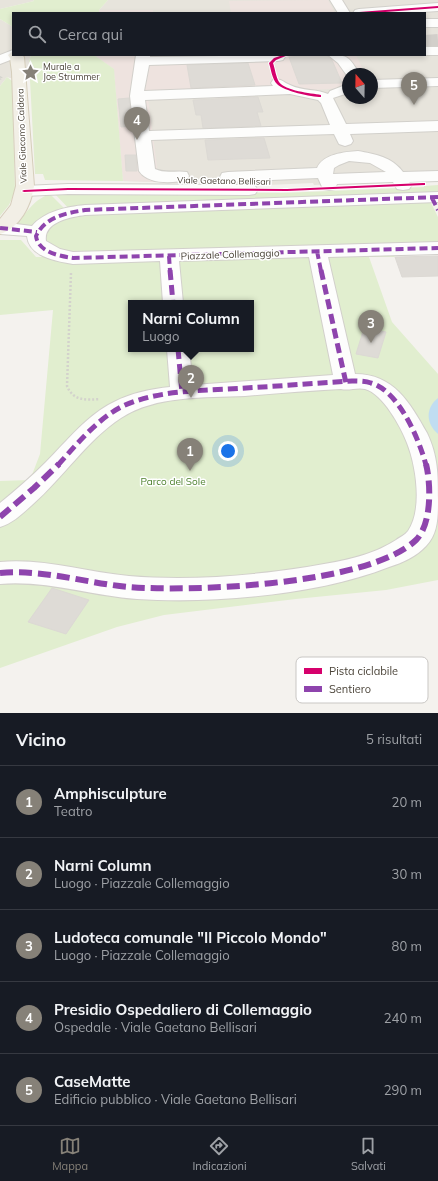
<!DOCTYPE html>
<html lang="it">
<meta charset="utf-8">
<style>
:root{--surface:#171b24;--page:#20242c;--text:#f1f3f6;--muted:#9ea1a6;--line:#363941;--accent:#868178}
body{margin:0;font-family:Mulish,sans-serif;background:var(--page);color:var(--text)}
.compass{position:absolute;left:342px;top:68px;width:36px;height:36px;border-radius:50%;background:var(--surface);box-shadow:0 2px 6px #0003;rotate:340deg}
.you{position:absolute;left:228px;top:451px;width:14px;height:14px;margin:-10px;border:3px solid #fff;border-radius:50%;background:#1a73e8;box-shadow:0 0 0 6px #1a73e833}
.badge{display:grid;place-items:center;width:26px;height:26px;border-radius:50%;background:var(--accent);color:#fff;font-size:13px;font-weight:700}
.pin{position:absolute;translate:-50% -33px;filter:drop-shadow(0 1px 2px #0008)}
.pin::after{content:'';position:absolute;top:21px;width:14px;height:12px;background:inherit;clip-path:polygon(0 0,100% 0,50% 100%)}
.popup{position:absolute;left:128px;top:300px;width:126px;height:52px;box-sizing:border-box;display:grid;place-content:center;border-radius:0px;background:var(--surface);filter:drop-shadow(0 1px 3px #0005);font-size:13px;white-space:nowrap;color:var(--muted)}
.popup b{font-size:15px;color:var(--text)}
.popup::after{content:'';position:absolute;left:50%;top:100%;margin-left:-8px;border:8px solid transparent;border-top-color:var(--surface)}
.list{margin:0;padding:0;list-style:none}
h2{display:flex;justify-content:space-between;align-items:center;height:52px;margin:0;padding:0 16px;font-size:17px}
h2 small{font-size:13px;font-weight:400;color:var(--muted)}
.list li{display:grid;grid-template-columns:26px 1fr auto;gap:12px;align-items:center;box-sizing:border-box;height:72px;padding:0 16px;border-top:1px solid var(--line)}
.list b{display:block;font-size:15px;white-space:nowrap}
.list p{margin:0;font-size:13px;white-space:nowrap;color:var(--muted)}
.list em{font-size:13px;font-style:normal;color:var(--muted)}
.icon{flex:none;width:22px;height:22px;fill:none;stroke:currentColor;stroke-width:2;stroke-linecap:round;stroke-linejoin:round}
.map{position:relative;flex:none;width:438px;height:713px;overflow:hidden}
.search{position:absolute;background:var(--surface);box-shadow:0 2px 6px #0003;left:12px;right:12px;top:12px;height:44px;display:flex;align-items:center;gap:10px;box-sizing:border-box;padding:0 14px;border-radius:0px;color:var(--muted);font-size:15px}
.sheet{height:412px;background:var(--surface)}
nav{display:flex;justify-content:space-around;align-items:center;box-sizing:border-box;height:56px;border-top:1px solid var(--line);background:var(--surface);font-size:11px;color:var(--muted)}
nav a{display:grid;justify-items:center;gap:2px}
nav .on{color:var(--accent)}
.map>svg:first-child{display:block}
.residential{fill:#e7e4dc;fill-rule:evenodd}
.medical{fill:#eee3df}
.green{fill:#e1eecf;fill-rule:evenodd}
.water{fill:#c0ddf1}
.building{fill:#dedbd6;stroke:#dcd9d4}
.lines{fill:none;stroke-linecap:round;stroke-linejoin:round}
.major-tunnel{stroke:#d2cfca;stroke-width:14;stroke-dasharray:14 7;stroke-linecap:butt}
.minor-casing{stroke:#d2d0cb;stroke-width:2}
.major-casing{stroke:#d6cebb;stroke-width:2}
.path-far1{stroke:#d3d2cc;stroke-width:1.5;stroke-dasharray:1 1;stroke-linecap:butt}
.path{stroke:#d3d2cc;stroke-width:2.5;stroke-dasharray:2 2;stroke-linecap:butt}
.minor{fill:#fdfdfc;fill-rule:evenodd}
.major{fill:#f2efe6;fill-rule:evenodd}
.quiet-far2{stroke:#8e44ad;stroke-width:4;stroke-dasharray:8 4;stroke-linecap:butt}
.quiet-far1{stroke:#8e44ad;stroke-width:5;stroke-dasharray:10 5;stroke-linecap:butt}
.quiet{stroke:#8e44ad;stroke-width:6;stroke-dasharray:13 6;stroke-linecap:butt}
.cycleway-casing{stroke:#fff;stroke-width:2}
.cycleway{fill:#d6006c;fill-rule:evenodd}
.labels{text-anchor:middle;stroke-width:3;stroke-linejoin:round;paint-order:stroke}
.far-poi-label{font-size:9px;fill:#4b4439;stroke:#fff;text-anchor:start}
.far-street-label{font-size:9px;fill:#4b4439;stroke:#fff}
.street-label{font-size:10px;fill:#4b4439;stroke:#fff}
.park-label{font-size:10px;fill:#4a7f2a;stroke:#fff}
.key{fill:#fff;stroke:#c9c7c4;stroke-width:1}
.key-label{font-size:11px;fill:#4b4439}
</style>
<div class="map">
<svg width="438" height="713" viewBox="0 0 438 713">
<rect width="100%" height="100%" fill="#f4f2ee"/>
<path class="residential" d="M0,0H33L34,1L0,9Z
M108,0H438V180L314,185L313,183L268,185L123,181L114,69L94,55H425V13H99V10ZM348,74H372V98H348Z
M0,19L13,27V55H31L29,61L30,77L10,78L7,77L0,86Z"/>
<path class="medical" d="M328,0L335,13H231L229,1Z
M99,10H153V13H99Z
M94,55H356L365,74H348V88L148,98L159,182L123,181L114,69Z"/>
<path class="green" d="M33,0H108L99,10V13H13V27L0,19V9L34,1Z
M31,55H94L114,69L123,181L45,180L43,174H35L29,61Z
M7,77L12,81L15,191L9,205L0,216V86Z
M438,185V195L71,211L54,193L76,191L283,193L424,187V186Z
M50,194L68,212L37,228L14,225C28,213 31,201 50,194Z
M429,199L438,217V247L77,257L52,251L41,232L68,214Z
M0,240H21L36,257H47L392,251L395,257H369L392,322L438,374V580L386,590L296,599L164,615L117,627L0,668V481L30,480L40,454L53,310L0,315ZM131,303H251V349H131Z"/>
<path class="water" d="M438,398V434C426,424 425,408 438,398Z"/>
<path class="building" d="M313,55L327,56L332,60L342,83L299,84L289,57Z
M248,63L255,85L191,88L187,65Z
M258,97L263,112H257L261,126L203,128L201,115H196L193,100Z
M129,98L132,126L121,127L118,99Z
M264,138L270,158L208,160L205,140Z
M125,155H136L137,171H126Z
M438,256V276L402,277L395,257Z
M364,328L386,332L378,358L356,354Z
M52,588L89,600L66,634L28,622Z"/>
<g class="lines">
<path class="major-tunnel" d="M425,42L438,41"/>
<defs>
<path id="minor" d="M330,0H342L350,13H338Z
M438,3V11L407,13H353L355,10L359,9Z
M425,19H438V27H425Z
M425,47H438V55H425Z
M13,50V55H19L18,57L0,64V55Z
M136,55H150V57L283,55L285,57L283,60L278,61L149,65L144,91L273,86L271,83L273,80C281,78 283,82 290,85C302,91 317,89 328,94L330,91L348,84V93L333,98L346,124L438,121V131L350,134L353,141L351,144L345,146L339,144L334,134L151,140L155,169C165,174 177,170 187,172L189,176L187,180C173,183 148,185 139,171L130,96ZM290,94L318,100L321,103L330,125L149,131L145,100Z
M328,55C350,55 348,57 360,74H348V77L338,63Z
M438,78V86L372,88V80Z
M358,151C375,154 392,157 403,172L438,171V181L409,182L412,185L409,189L403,190L397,189L393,182L337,184L335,189L329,190L323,189L318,178L228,182L222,181L220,177L222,173L228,172L317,168C323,154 344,152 358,151ZM349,161L370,163L386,172L333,174L334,168L339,165Z
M68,184L249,185L255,186L258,190L255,194L249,195L68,194L24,196L18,195L15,191L18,187L24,186Z
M438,192V202L85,215C71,217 43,222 46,241L60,249L73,252L438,242V254L328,257L355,374C394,374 410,403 427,433C438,456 438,475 438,500C438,516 438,534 426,546C417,556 402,563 389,567C318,595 213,604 137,599C91,596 47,580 0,584V562C44,558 85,572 129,576C188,581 249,576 307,567C337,562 370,557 396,540C400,537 405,535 408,531C423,509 416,466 407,443C401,427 383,394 365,389C357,387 349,391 341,389C309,391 277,393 245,396C204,398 156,395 121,418C87,440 63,478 32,505C22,514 13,523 0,527V503C16,490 31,477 46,462C67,441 87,415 114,402C131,393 151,389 170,387L167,349H189L193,385L333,375L309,257L179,261L183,303H163L160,261L73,264C56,261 29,257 27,236L0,234V222L32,226C45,211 66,207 85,205Z"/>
<path id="major" d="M13,51V55H22L24,57L34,186C31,205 20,228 0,234V219L11,205L16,186L12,72L10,58L8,55Z"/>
</defs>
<use href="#minor" class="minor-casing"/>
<use href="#major" class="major-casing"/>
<path class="path-far1" d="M0,77H2L0,80"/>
<path class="path" d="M71,273L67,386C73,401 86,400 100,399"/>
<use href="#minor" class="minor"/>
<use href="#major" class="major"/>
<path class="quiet-far2" d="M438,197L85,210C66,213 45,217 36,236C38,252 59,256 73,258L438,248
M432,198L438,210
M0,228L37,232
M317,251L321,271
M169,256L170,271"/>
<path class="quiet-far1" d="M170,270L173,303
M321,270L346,383
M178,349L182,393
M58,465C77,444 97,419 123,406C160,389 206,391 246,388C281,386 317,383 352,381C358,381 365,381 371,383C399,391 419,439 426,465"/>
<path class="quiet" d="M0,517L34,488L59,464
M0,573C44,569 85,583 129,587C193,592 369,585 416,540C432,524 431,484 426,464"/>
<defs>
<path id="cycleway" d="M438,6V8L372,13H357L359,12Z
M283,55H288L276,60L273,63C275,69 276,77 279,82C285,91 311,93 321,95V97C312,97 283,91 277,84C272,79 271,69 269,63L274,58Z
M423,183H425V185L287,191L68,190L24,192L22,191L24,190L68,188L287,189Z"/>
</defs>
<use href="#cycleway" class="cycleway-casing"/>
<use href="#cycleway" class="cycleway"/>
</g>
<defs>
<symbol id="sight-bare" viewBox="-9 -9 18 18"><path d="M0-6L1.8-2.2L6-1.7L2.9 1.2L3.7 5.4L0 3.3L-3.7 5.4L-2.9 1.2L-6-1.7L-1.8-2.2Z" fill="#868178" stroke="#fff" stroke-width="2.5" paint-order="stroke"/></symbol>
</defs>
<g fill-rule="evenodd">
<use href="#sight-bare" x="18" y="60" width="25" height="25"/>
</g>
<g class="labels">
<g class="far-poi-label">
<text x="43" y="70">Murale a<tspan x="43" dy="10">Joe Strummer</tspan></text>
</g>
<g class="far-street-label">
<text transform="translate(22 136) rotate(-92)" y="3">Viale Giacomo Caldora</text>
<text transform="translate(224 181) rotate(1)" y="3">Viale Gaetano Bellisari</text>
</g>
<g class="street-label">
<text transform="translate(230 254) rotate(-2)" y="4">Piazzale Collemaggio</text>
</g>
<g class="park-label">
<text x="173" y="485">Parco del Sole</text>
</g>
</g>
<rect x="296" y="657" width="132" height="46" rx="6" class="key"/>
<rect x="304" y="668" width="18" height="6" fill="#d6006c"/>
<rect x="304" y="686" width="18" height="6" fill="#8e44ad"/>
<g class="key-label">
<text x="329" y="675">Pista ciclabile</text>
<text x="329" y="693">Sentiero</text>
</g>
</svg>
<svg class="compass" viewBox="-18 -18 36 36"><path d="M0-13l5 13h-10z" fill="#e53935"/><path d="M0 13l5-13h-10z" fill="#9ea1a6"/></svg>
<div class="you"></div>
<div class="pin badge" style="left:190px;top:471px">1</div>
<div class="pin badge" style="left:191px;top:398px">2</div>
<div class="popup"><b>Narni Column</b>Luogo</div>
<div class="pin badge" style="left:371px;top:343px">3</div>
<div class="pin badge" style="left:137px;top:140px">4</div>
<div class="pin badge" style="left:414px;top:105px">5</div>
<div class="search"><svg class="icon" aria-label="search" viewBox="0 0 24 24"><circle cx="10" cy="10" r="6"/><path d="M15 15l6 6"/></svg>Cerca qui</div>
</div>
<section class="sheet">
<h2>Vicino<small>5 risultati</small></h2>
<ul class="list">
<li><span class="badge">1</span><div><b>Amphisculpture</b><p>Teatro</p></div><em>20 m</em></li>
<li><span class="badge">2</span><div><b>Narni Column</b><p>Luogo · Piazzale Collemaggio</p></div><em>30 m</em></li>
<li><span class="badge">3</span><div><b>Ludoteca comunale &quot;Il Piccolo Mondo&quot;</b><p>Luogo · Piazzale Collemaggio</p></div><em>80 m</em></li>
<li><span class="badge">4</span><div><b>Presidio Ospedaliero di Collemaggio</b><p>Ospedale · Viale Gaetano Bellisari</p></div><em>240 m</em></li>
<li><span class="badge">5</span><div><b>CaseMatte</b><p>Edificio pubblico · Viale Gaetano Bellisari</p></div><em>290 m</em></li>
</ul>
</section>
<nav>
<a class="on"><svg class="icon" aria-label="map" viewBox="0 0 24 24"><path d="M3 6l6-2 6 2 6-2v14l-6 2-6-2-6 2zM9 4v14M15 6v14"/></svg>Mappa</a>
<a><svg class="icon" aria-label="directions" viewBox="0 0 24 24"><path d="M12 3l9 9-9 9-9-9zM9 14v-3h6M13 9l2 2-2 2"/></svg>Indicazioni</a>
<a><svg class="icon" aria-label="saved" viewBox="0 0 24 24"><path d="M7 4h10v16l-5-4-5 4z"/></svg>Salvati</a>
</nav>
